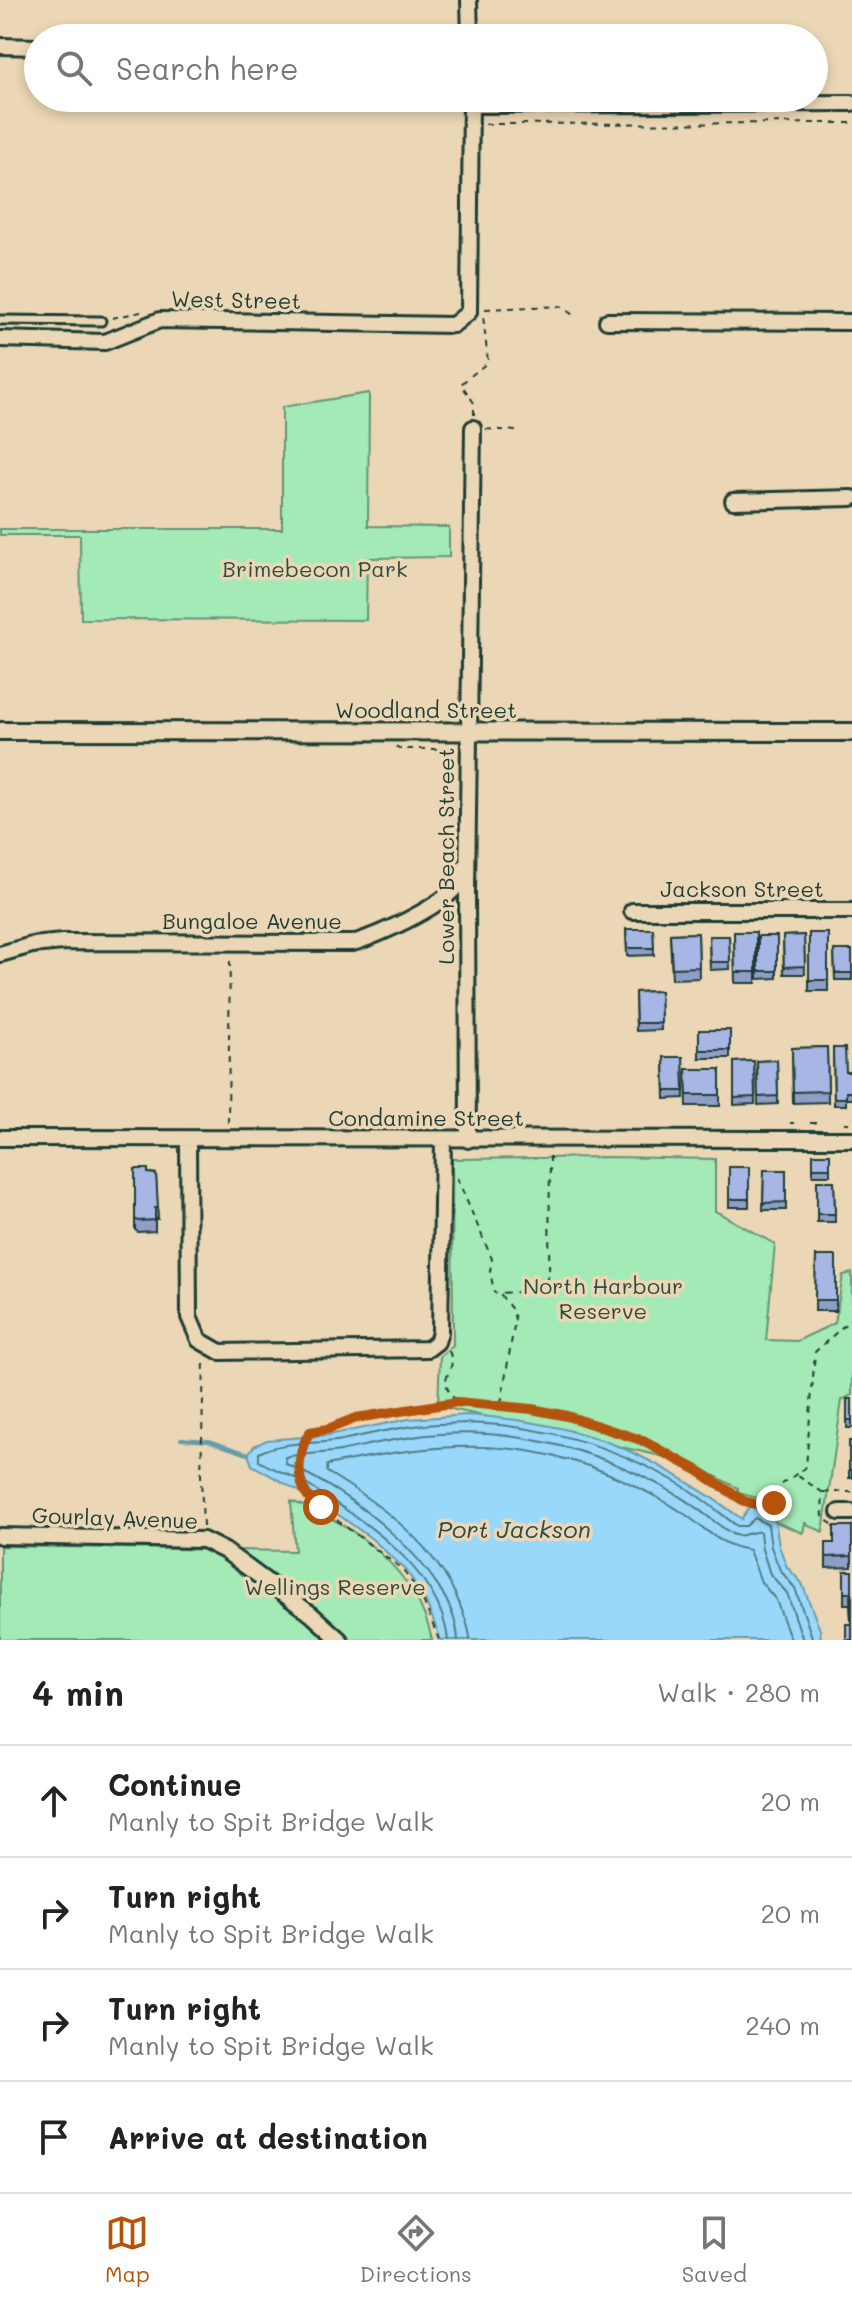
<!DOCTYPE html>
<meta charset="utf-8">
<style>
:root{--surface:#fff;--page:#f2f2f2;--text:#222;--muted:#767676;--line:#e0e0e0;--accent:#b45309}
body{margin:0;font-family:Mali,sans-serif;background:var(--page);color:var(--text)}
.stop{position:absolute;width:24px;height:24px;margin:-18px;border:6px solid #b45309;border-radius:50%;background:#fff}
.stop.end{background:#b45309;border-color:#fff;box-shadow:0 2px 8px #0008}
.list{margin:0;padding:0;list-style:none}
h2{display:flex;justify-content:space-between;align-items:center;height:104px;margin:0;padding:0 32px;font-size:34px}
h2 small{font-size:26px;font-weight:400;color:var(--muted)}
.list li{display:grid;grid-template-columns:52px 1fr auto;gap:24px;align-items:center;box-sizing:border-box;height:112px;padding:0 32px;border-top:2px solid var(--line)}
.list b{display:block;font-size:30px;white-space:nowrap}
.list p{margin:0;font-size:26px;white-space:nowrap;color:var(--muted)}
.list em{font-size:26px;font-style:normal;color:var(--muted)}
.icon{flex:none;width:44px;height:44px;fill:none;stroke:currentColor;stroke-width:2;stroke-linecap:round;stroke-linejoin:round}
.map{position:relative;flex:none;width:852px;height:1640px;overflow:hidden}
.search{position:absolute;background:var(--surface);box-shadow:0 4px 12px #0003;left:24px;right:24px;top:24px;height:88px;display:flex;align-items:center;gap:20px;box-sizing:border-box;padding:0 28px;border-radius:44px;color:var(--muted);font-size:30px}
.sheet{height:552px;background:var(--surface)}
nav{display:flex;justify-content:space-around;align-items:center;box-sizing:border-box;height:112px;border-top:2px solid var(--line);background:var(--surface);font-size:22px;color:var(--muted)}
nav a{display:grid;justify-items:center;gap:4px}
nav .on{color:var(--accent)}
.map>svg:first-child{display:block}
.green{fill:#a4eab7;stroke:#629476;stroke-width:2}
.water{fill:#99d8fb;stroke:#689aab;stroke-width:2}
.lines{fill:none;stroke-linecap:round;stroke-linejoin:round}
.shore{stroke:#507b84;stroke-width:2}
.stream{stroke:#689aab;stroke-width:4}
.service-casing{stroke:#1f3d34;stroke-width:13}
.minor-casing{stroke:#1f3d34;stroke-width:20}
.tertiary-casing{stroke:#1f3d34;stroke-width:22}
.path{stroke:#1f3d34;stroke-width:2;stroke-dasharray:6 6;stroke-linecap:butt}
.service{stroke:#ebd7b5;stroke-width:7}
.minor{stroke:#ebd7b5;stroke-width:14}
.tertiary{stroke:#ebd7b5;stroke-width:16}
.wall{fill:#909dc6;stroke:#1f3d34;stroke-width:2}
.building{fill:#a8b6e6;stroke:#1f3d34;stroke-width:2}
.route{stroke:#b45309;stroke-width:10}
.labels{text-anchor:middle;stroke-width:7;stroke-linejoin:round;paint-order:stroke}
.street-label{font-size:22px;fill:#1f3d34;stroke:#ebd7b5}
.park-label{font-size:22px;fill:#2c4e41;stroke:#ebd7b5}
.water-label{font-size:24px;font-style:italic;fill:#2b4c48;stroke:#ebd7b5}
</style>
<div class="map">
<svg width="852" height="1640" viewBox="0 0 852 1640">
<rect width="100%" height="100%" fill="#ebd7b5"/>
<filter id="ink" filterUnits="userSpaceOnUse"><feTurbulence type="fractalNoise" baseFrequency=".0125" numOctaves="2"/><feDisplacementMap in="SourceGraphic" scale="16" xChannelSelector="R" yChannelSelector="G"/><feConvolveMatrix kernelMatrix="1 2 1 2 8 2 1 2 1" color-interpolation-filters="sRGB"/></filter>
<g filter="url(#ink)">
<path class="green" d="M369,393L368,526L449,527V557L367,558L366,620L81,619L80,535H0V529H282V407Z
M611,1157L715,1159V1211L775,1244L766,1340L797,1341L835,1323L843,1275L852,1273V1395L842,1400L823,1532L805,1523L803,1533L761,1516L758,1498L738,1493V1488L688,1462L438,1406L440,1356L453,1345L452,1159Z
M291,1501C355,1523 417,1571 432,1640H0V1546L295,1551Z"/>
<path class="water" d="M468,1415C584,1423 649,1451 742,1519L750,1506L775,1520L779,1546L787,1567L802,1583L820,1630L821,1640H441L426,1602L407,1571L372,1539L329,1508L252,1465L248,1454L254,1446L267,1440L328,1435L409,1419Z"/>
<g class="lines">
<path class="shore" d="M448,1640C440,1567 356,1514 299,1480C286,1473 272,1469 259,1461V1453C283,1440 316,1445 343,1440C366,1435 390,1429 414,1426C506,1415 598,1437 678,1483C699,1495 717,1511 737,1526H746L755,1518L768,1525L771,1547L780,1570L795,1588L813,1640
M458,1640C454,1568 347,1489 286,1464L285,1457C303,1453 322,1454 340,1451C364,1446 388,1440 412,1437C502,1424 595,1447 672,1492C694,1504 712,1521 732,1534C743,1539 751,1530 760,1532L762,1549L770,1574L787,1593L803,1640
M470,1640C470,1627 464,1616 460,1605C436,1544 380,1504 327,1472V1465C440,1441 537,1433 643,1490C658,1498 672,1505 686,1515C708,1531 721,1546 749,1550L761,1582L776,1600L791,1640"/>
<path class="stream" d="M181,1439L209,1441L248,1454"/>
<defs>
<path id="service" d="M0,320L101,321"/>
<path id="minor" d="M469,0L470,38
M0,46L38,47
M471,105L852,103
M607,321L852,322
M0,339L105,342L160,320L453,325L469,312L471,98
M733,501L852,498
M632,911H852
M0,954L32,945L63,942L353,943C379,935 436,909 454,889C459,883 462,874 465,866
M0,1138L852,1139
M188,1140L189,1317L199,1340L220,1352L428,1349L437,1342L440,1332L443,1140
M468,1140L467,891L473,428
M839,1512H852
M0,1536L203,1540L225,1551L311,1614L340,1640"/>
<path id="tertiary" d="M0,731L852,732"/>
</defs>
<use href="#service" class="service-casing"/>
<use href="#minor" class="minor-casing"/>
<use href="#tertiary" class="tertiary-casing"/>
<path class="path" d="M485,124L852,123
M485,309L561,306L573,315
M112,318L141,312
M474,415V403L461,384L488,362L483,315
M486,429L517,431
M396,746L400,749H454
M228,1123L230,957
M790,1123H794
M810,1123H822
M844,1123H849
M457,1178L492,1259L490,1271L494,1292L497,1293
M449,1351C460,1377 432,1372 456,1401
M501,1403L515,1320L513,1311L499,1293L538,1291L541,1289L549,1275L550,1154
M798,1476L822,1492L823,1518L835,1526
M823,1492H852
M203,1526L201,1476L204,1361
M439,1640L421,1595L402,1569L309,1499L300,1474L302,1443L310,1432L328,1429L356,1418L457,1402L532,1409L567,1416L641,1440L697,1470L744,1501L768,1507L774,1503L781,1485L806,1467L815,1352L852,1318"/>
<use href="#service" class="service"/>
<use href="#minor" class="minor"/>
<use href="#tertiary" class="tertiary"/>
</g>
<path class="wall" d="M303,98H322V106H305L303,102Z
M626,929H653L654,955L627,956Z
M734,932H756V983H735Z
M698,933L699,978L672,979L670,934Z
M809,933H828V991H809Z
M804,935L805,974H784L783,936Z
M709,936H729L730,969L710,970Z
M758,936H777V978L758,979Z
M834,950H852V980H835Z
M660,991L661,1030L636,1031L635,992Z
M699,1030H730V1058H699Z
M827,1047L828,1102L793,1103L792,1048Z
M833,1048L846,1072H852V1099H846V1105H834Z
M664,1057H683L684,1098L665,1099Z
M777,1060L778,1104L758,1105L757,1061Z
M754,1061L755,1104L734,1105V1062Z
M686,1069H720V1106H687Z
M813,1154H830V1175H813Z
M729,1167H749V1207H729Z
M135,1169L148,1173L156,1174L158,1219H155V1231L138,1232L135,1230Z
M764,1170H786V1210H763Z
M817,1181H834L835,1222H817Z
M816,1256H836V1311H815Z
M847,1399H852V1428H847Z
M849,1441H852V1478H849Z
M852,1526V1567L826,1568V1543H834Z
M844,1571H852V1640L850,1604H844Z"/>
<path class="building" d="M626,929H653L654,948H627Z
M734,932H756V972H735Z
M698,933L699,967L672,968L670,934Z
M809,933H828V980H809Z
M804,935L805,966L784,967L783,936Z
M709,936H729L730,962H710Z
M758,936H777V971H758Z
M834,950H852V973H835Z
M660,991L661,1023H636L635,992Z
M699,1030H730V1050H699Z
M827,1047L828,1091L793,1092L792,1048Z
M833,1048H845L846,1072H852V1092H846V1098H834Z
M664,1057H683L684,1091H665Z
M777,1060L778,1096L758,1097L757,1061Z
M754,1061L755,1097L734,1098V1062Z
M686,1069H720V1095H687Z
M813,1154H830V1168H813Z
M729,1167H749V1199H729Z
M135,1169H148V1173L156,1174L158,1208H155V1220L138,1221L135,1219Z
M764,1170H786V1202L763,1203Z
M817,1181H834L835,1214H817Z
M816,1256H836V1300H815Z
M847,1399H852V1420H847Z
M849,1441H852V1470H849Z
M834,1526H852V1556L826,1557V1543H834Z
M844,1571H852V1593H844Z
M850,1596H852V1620H851Z
M846,1624H852V1640H846Z"/>
</g>
<g class="lines" filter="url(#ink)">
<path class="route" d="M321,1507C294,1494 295,1454 310,1432L328,1429L356,1418L457,1402L532,1409L567,1416L641,1440L697,1470L744,1501L768,1507L774,1503"/>
</g>
<g class="labels">
<g class="street-label">
<text transform="translate(236 300) rotate(1)" y="8">West Street</text>
<text x="426" y="718">Woodland Street</text>
<text transform="translate(446 856) rotate(-90)" y="8">Lower Beach Street</text>
<text x="742" y="897">Jackson Street</text>
<text x="252" y="929">Bungaloe Avenue</text>
<text x="426" y="1126">Condamine Street</text>
<text transform="translate(115 1518) rotate(2)" y="8">Gourlay Avenue</text>
</g>
<g class="park-label">
<text x="315" y="577">Brimebecon Park</text>
<text x="603" y="1294">North Harbour<tspan x="603" dy="25">Reserve</tspan></text>
<text x="335" y="1595">Wellings Reserve</text>
</g>
<g class="water-label">
<text x="514" y="1538">Port Jackson</text>
</g>
</g>
</svg>
<div class="stop" style="left:321px;top:1507px"></div>
<div class="stop end" style="left:774px;top:1503px"></div>
<div class="search"><svg class="icon" aria-label="search" viewBox="0 0 24 24"><circle cx="10" cy="10" r="6"/><path d="M15 15l6 6"/></svg>Search here</div>
</div>
<section class="sheet">
<h2>4 min<small>Walk · 280 m</small></h2>
<ul class="list">
<li><svg class="icon" aria-label="ahead" viewBox="0 0 24 24"><path d="M12 20V5M6 11l6-6 6 6"/></svg><div><b>Continue</b><p>Manly to Spit Bridge Walk</p></div><em>20 m</em></li>
<li><svg class="icon" aria-label="right" viewBox="0 0 24 24"><path d="M7 20v-9h11M14 6l5 5-5 5"/></svg><div><b>Turn right</b><p>Manly to Spit Bridge Walk</p></div><em>20 m</em></li>
<li><svg class="icon" aria-label="right" viewBox="0 0 24 24"><path d="M7 20v-9h11M14 6l5 5-5 5"/></svg><div><b>Turn right</b><p>Manly to Spit Bridge Walk</p></div><em>240 m</em></li>
<li><svg class="icon" aria-label="arrive" viewBox="0 0 24 24"><path d="M6 21V4h12l-3 4 3 4H6"/></svg><div><b>Arrive at destination</b></div></li>
</ul>
</section>
<nav>
<a class="on"><svg class="icon" aria-label="map" viewBox="0 0 24 24"><path d="M3 6l6-2 6 2 6-2v14l-6 2-6-2-6 2zM9 4v14M15 6v14"/></svg>Map</a>
<a><svg class="icon" aria-label="directions" viewBox="0 0 24 24"><path d="M12 3l9 9-9 9-9-9zM9 14v-3h6M13 9l2 2-2 2"/></svg>Directions</a>
<a><svg class="icon" aria-label="saved" viewBox="0 0 24 24"><path d="M7 4h10v16l-5-4-5 4z"/></svg>Saved</a>
</nav>
